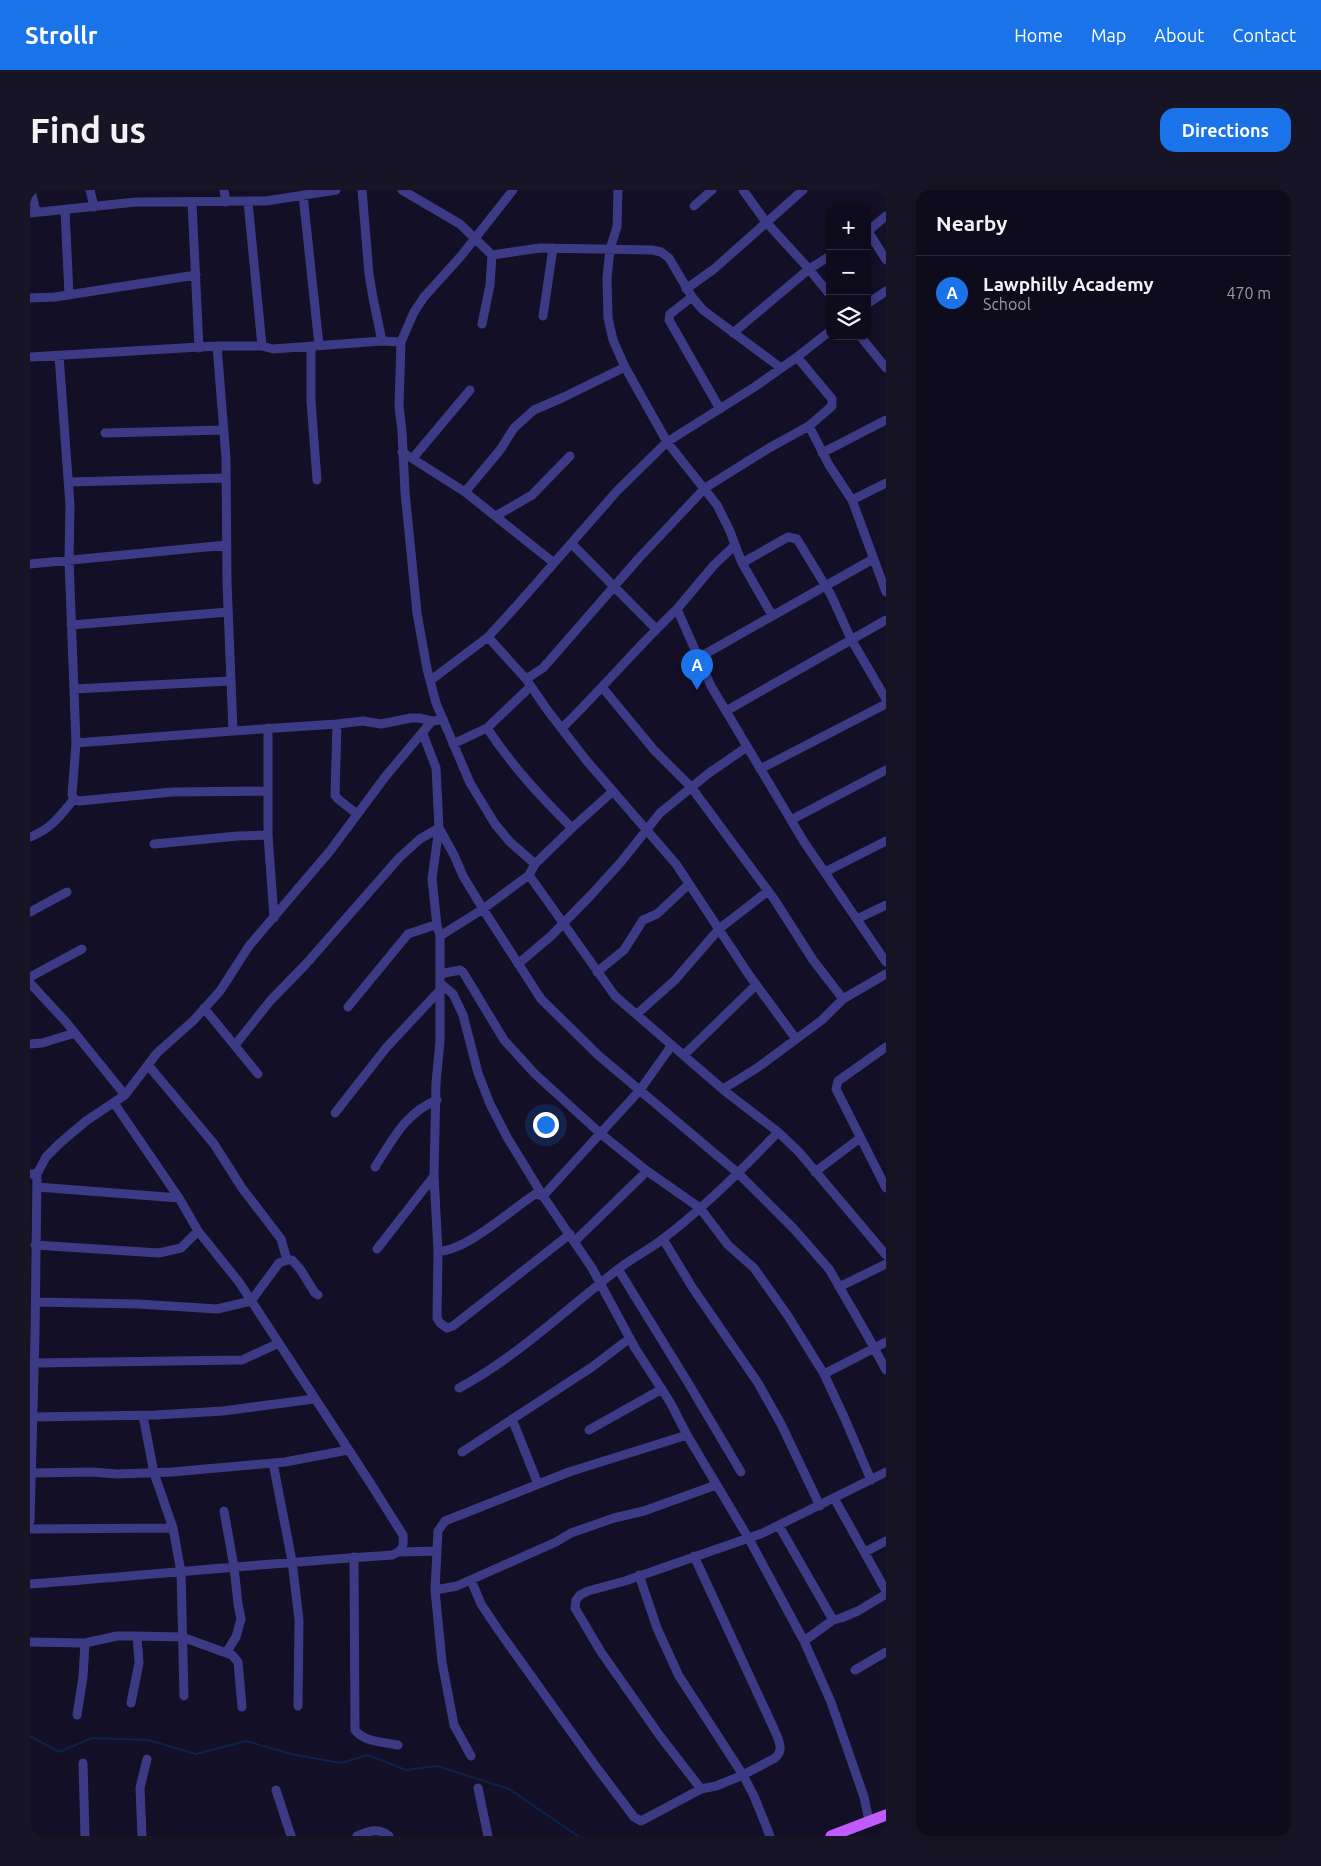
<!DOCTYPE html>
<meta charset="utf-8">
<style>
:root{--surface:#0e0b1c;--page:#171425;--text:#f1f3f6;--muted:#9b9ba3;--line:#2e2b3b;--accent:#1a73e8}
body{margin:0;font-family:Ubuntu,sans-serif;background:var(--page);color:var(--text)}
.controls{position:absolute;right:15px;top:15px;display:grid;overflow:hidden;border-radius:10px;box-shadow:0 2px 8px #0003}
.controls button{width:45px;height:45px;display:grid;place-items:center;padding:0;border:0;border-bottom:1px solid var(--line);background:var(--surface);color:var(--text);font:25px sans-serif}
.you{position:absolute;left:515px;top:934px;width:18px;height:18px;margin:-12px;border:4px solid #fff;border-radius:50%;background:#1a73e8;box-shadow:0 0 0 8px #1a73e833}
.badge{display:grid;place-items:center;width:32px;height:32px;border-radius:50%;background:var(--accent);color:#fff;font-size:16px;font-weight:700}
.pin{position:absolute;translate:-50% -41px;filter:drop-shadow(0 1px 2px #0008)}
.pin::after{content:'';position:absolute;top:26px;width:18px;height:15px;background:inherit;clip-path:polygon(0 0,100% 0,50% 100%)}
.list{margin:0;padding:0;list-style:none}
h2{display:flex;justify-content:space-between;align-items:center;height:65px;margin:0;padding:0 20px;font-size:21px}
h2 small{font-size:16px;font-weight:400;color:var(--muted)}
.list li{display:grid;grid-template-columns:32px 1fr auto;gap:15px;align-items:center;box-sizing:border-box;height:75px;padding:0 20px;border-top:1px solid var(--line)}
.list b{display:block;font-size:19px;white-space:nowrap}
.list p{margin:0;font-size:16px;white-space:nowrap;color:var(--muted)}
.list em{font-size:16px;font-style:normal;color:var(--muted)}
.icon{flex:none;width:28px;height:28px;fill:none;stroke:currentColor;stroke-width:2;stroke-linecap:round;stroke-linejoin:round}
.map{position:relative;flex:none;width:856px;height:1646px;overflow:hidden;border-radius:15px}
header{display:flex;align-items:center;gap:30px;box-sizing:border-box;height:70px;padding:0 25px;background:var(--accent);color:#fff}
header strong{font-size:24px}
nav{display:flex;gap:28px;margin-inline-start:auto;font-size:18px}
.intro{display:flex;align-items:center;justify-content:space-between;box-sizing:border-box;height:120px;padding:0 30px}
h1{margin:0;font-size:35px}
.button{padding:12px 22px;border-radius:15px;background:var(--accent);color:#fff;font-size:18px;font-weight:700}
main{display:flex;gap:30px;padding:0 30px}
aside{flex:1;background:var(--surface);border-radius:15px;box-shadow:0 2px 8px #0003}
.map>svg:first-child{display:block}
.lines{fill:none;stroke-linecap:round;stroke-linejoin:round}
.stream{stroke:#0c2248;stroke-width:2}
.minor{stroke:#3d3a85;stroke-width:9}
.major{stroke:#c25bff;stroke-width:11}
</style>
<header>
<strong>Strollr</strong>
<nav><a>Home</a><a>Map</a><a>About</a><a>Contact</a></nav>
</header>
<div class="intro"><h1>Find us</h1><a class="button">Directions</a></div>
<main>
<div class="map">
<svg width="856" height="1646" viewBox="0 0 856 1646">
<rect width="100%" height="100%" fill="#130f26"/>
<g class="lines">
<path class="stream" d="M0,1546L29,1562L62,1548L118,1550L166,1564L216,1551L261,1564L311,1573L338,1565L376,1580L407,1576L479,1599L548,1646"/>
<path class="minor" d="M1,0L6,22
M60,0L64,17
M194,0L196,12
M332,0L339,84L343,108L352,151
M372,0L430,34L462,65L510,58L622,60L631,62L639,68L662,107L673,120L751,178
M483,0L431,66L394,107L384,122L371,152L369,216L372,241L375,302L387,423L397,479L406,513L440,593L465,634L480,652L505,674
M588,0L587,37L580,59L577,88L578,128L583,150L595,177L637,252L687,315L700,341L705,355L684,375L647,419L681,496L774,652L856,772
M713,0L736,32L779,79L800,105
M273,5L289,155
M218,12L232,156
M162,13L169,158
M664,16L682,0
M35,20L39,105
M0,23L106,12L236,11L306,0
M838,41L856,26
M837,42L838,41L856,70
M656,99L684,79L773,0
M662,107L640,124L639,130L690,219
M0,108L25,107L166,85
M837,114L856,101
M513,126L523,58
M452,134L460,95L462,65
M703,143L779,79L800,66
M830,146L856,178
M187,156L196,268L197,392L203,541
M281,156V211L287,290
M29,166L40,315L39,370L46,553L42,605L44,609L49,611L142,602L238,601
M0,167L187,156H232L243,159L352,151L371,152
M779,236L799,275L822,310L856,402
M75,243L194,240
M372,262L435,302L524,373
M792,263L856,230
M383,268L440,200
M38,292L196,288
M435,302L470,260L484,238L504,220L534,207L595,177
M822,310L856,293
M466,326L502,305L540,266
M542,354L626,439
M705,355L712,373L742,425
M712,373L758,347L767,349L801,405L821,449L856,509
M0,374L197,355
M41,435L198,422
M458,447L496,489L518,521L556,570L646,674L719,785L766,849
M668,468L843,369
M496,489L513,478L609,368L675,298L739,258L779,236L802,216V209L767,167
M401,490L458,447L489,413L587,301L637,252L726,196L767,167L800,141
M501,496L457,538C483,577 509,605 542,638
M572,497L624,560L661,597L744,709L783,770L813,809
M44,499L200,491
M696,521L856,430
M307,534L305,605L308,609L327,624
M238,538V645L244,728
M532,538C571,500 607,457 647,419
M393,544L406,578L409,638L402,689L407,736L410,746V793L423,804L433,825L448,883L460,914L477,947L513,1006L562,1078L605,1158L640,1212L657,1245L719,1349L774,1451L801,1512L834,1607L839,1631
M46,553L203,541L307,534L333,531L351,534L381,528H389L402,531
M423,554L457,538
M730,579L856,514
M761,630L856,580
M0,647C21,639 30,626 44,609
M124,654L208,646L238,645
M795,682L856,651
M499,685L585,806L696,902L748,942L769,962L856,1065
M0,722L37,702
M827,729L856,715
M410,746L453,719L499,685L505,674L542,638L582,602
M488,774L521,746L561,705L591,672L630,623L679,583L717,557
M567,782L594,760L613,730L627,724L659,694
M410,784L430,780L433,782L474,850L505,884L571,944L617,981L670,1018L698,1055L724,1078L758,1126L794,1184L815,1229L841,1290
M0,787L52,759
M0,793L36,832L95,905
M410,793V851L406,893L404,986L408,1061L407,1128L410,1133L417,1138L423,1136L540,1044
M318,817L378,744L402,736H407
M174,818L228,884
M607,824L645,790L689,739L738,701
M0,854L12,853L45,843
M205,855L241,810L276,774L369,668L390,649L409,638L424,665L433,686L453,719L511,809L568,865L709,984L764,1039L799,1079L836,1143L856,1180
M856,857L808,891L806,899L856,998
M654,865L726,795
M118,875L184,954L212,998L251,1049L257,1070
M693,899L727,878L792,830L813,809L856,784
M305,923L356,858L410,800
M345,977C363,949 375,923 407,910
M785,982L830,948
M0,984H7L16,967L30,953L56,931L95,905L127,863L164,830L190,801L219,756L300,661L355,587L402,531L412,530
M7,997L149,1008
M633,1049L662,1097L728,1193L751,1234L790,1316
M545,1051L617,981
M5,1055L129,1063L151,1058L168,1041
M347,1059L404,986
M408,1061C433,1063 480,1021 501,1007L505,1004L513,1006L610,900L642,855
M588,1079L657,1191L711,1282
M809,1097L856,1074
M6,1112L108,1114L187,1119L221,1111L249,1073L257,1070H262L270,1079L285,1103L288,1105
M4,1173L212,1170L249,1153
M794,1184L856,1152
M429,1198C487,1167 535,1120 587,1080C602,1068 619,1060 634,1048C676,1016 712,980 748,942
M113,1226L124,1283L143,1338L151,1382L154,1506
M3,1227L126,1225L193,1221L284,1209
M482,1229L508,1294
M559,1240L632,1199
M432,1262L562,1177L600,1148
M243,1273L262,1371L269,1430L268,1516
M2,1283L62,1282L87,1284L142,1282L255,1272L318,1260
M804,1308L856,1401
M194,1321L204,1377L208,1414L211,1429L206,1447L196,1463
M0,1331L5,1146L7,984
M749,1336L803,1430
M0,1339L143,1338
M370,1362L407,1361
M835,1362L856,1351
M324,1367L325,1540C334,1552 353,1552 368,1555
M609,1385L627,1438L649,1486L713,1585L724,1606L740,1646
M441,1390L451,1414L469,1441L567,1578L604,1627L611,1631L671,1599L686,1596L713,1585L745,1568C755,1560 748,1549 744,1539L664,1366
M0,1394C121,1385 241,1373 362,1365C373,1361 374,1356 373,1345L339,1291L209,1092L168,1041L149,1008L84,913
M405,1400L427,1396L526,1352L541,1343L584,1328L614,1321L686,1295
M774,1451L803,1430L811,1428L828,1421L856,1404
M0,1452L55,1453L87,1446H107L152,1447L202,1465L208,1472L212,1517
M825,1480L856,1462
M101,1513L109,1473L107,1446
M47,1525L53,1487L55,1453
M441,1566L424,1535L412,1472L405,1400L408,1341L415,1331L539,1282L657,1245
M53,1573L55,1646
M448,1598L458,1646
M671,1599L630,1546L571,1462L545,1418L546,1410L550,1405L558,1401L595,1391L733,1343L856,1282
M246,1600L261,1646
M112,1646L110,1598L117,1569
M327,1646C339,1641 349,1637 359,1646"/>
<path class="major" d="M801,1646L856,1625"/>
</g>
</svg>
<div class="controls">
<button>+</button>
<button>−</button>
<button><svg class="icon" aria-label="layers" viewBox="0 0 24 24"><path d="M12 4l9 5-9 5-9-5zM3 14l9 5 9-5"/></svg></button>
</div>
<div class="you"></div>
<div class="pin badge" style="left:667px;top:500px">A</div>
</div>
<aside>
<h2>Nearby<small></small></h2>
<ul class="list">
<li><span class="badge">A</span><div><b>Lawphilly Academy</b><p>School</p></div><em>470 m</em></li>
</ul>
</aside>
</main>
